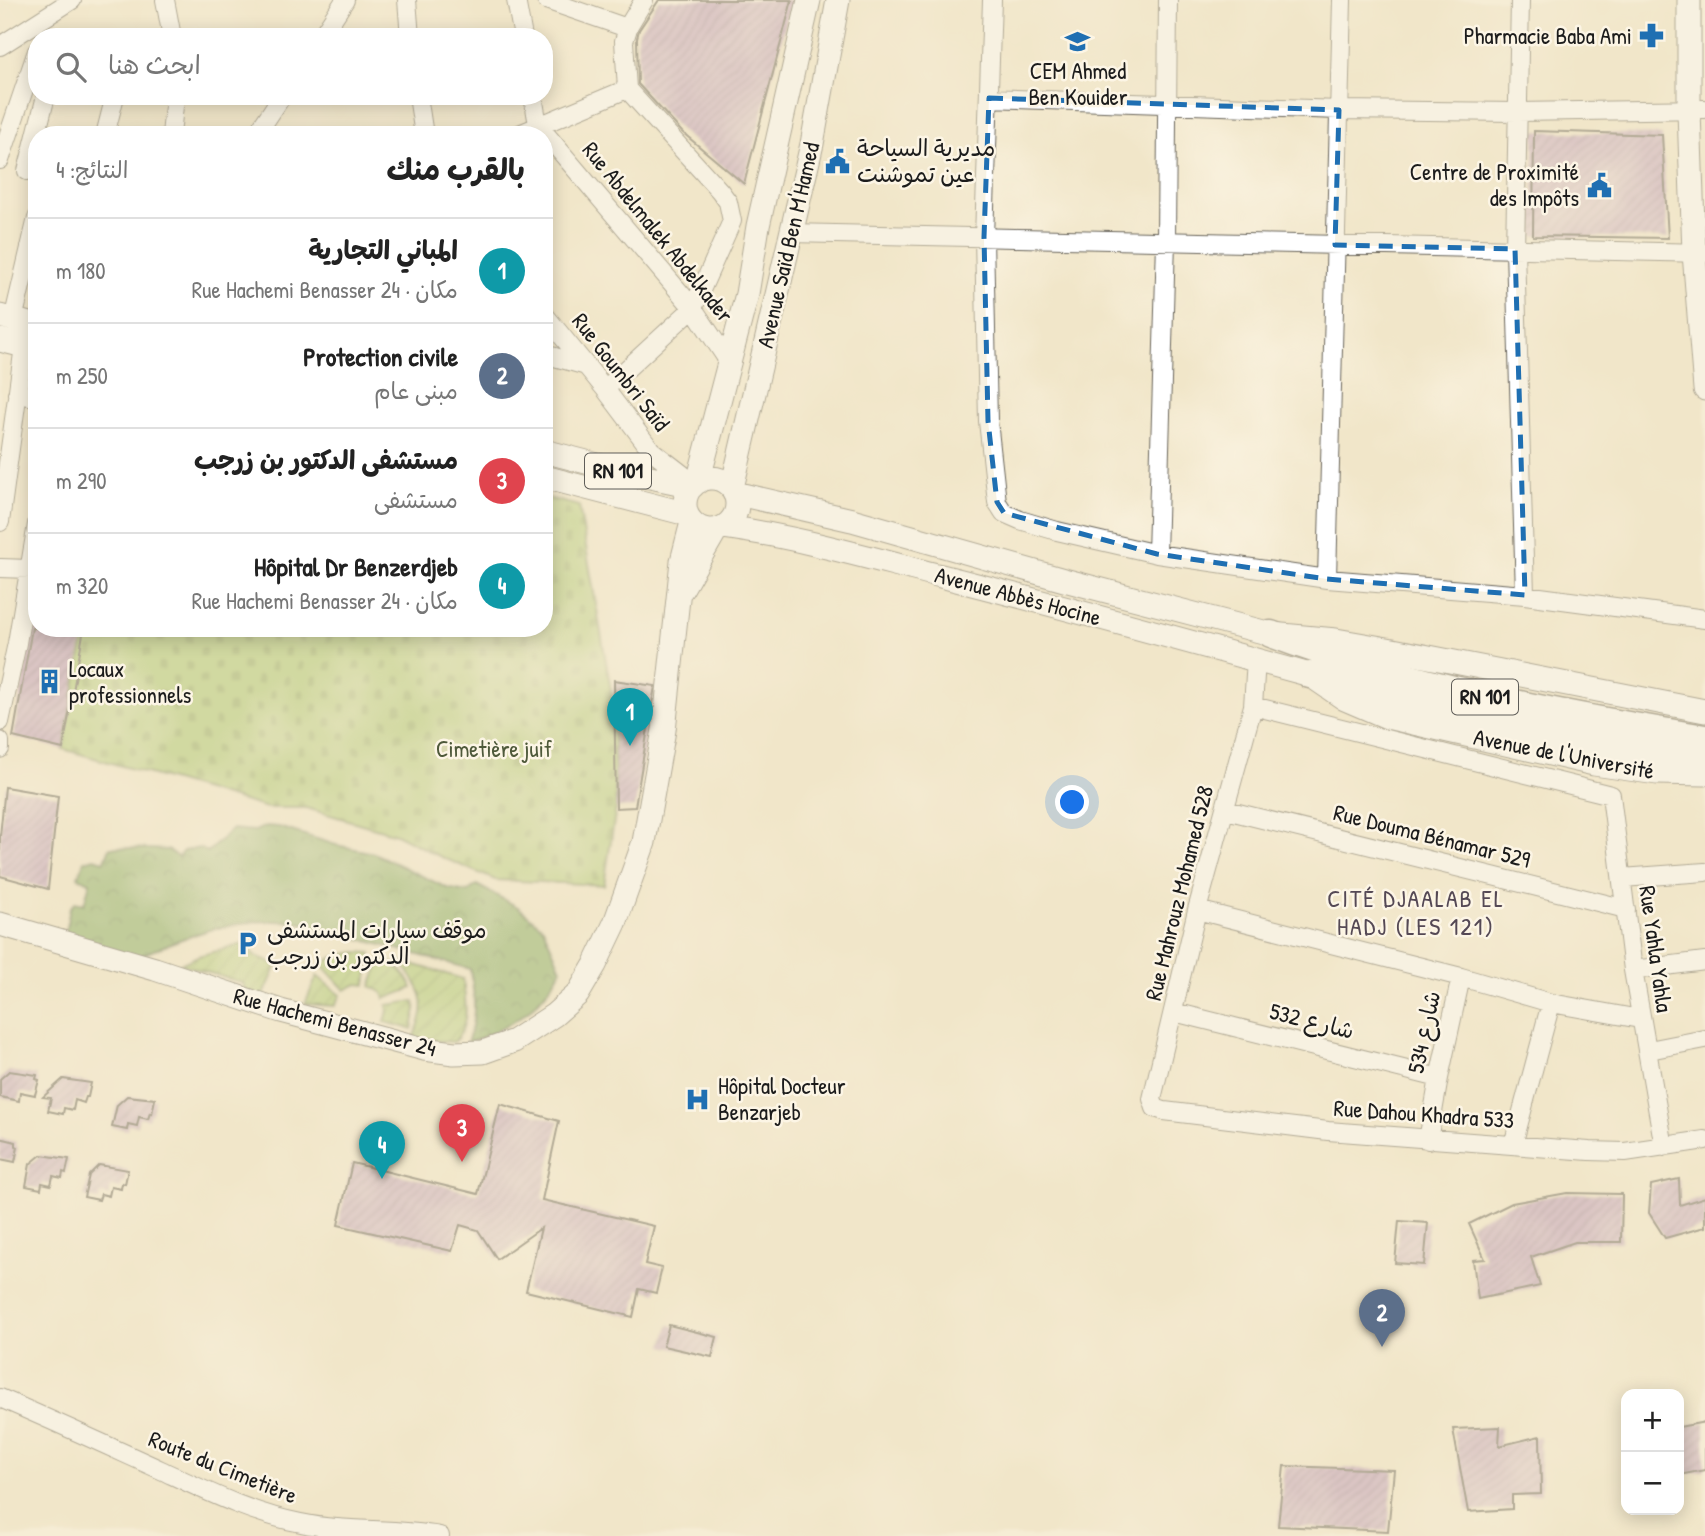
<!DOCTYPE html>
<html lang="ar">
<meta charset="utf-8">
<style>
:root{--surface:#fff;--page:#f6f6f6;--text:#222;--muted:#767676;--line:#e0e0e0;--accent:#1f6fb2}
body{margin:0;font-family:"Patrick Hand","Playpen Sans Arabic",sans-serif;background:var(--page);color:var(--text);direction:rtl}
.controls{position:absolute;right:21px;bottom:21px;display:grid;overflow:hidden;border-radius:14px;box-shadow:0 4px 18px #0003}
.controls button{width:63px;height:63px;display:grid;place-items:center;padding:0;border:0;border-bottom:2px solid var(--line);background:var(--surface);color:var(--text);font:35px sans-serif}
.you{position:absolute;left:1073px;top:803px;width:24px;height:24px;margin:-18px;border:5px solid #fff;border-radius:50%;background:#1a73e8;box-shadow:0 0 0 10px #1a73e833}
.badge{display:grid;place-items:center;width:46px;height:46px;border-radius:50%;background:var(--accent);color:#fff;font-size:23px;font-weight:700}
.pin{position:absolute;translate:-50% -58px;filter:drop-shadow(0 2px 4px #0008)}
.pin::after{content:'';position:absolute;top:37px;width:24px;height:21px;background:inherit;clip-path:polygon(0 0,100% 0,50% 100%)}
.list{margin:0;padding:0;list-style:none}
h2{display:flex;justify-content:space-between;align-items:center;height:91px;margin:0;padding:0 28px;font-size:30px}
h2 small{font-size:23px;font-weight:400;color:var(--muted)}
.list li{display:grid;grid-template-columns:46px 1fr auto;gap:21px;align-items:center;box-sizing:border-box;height:105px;padding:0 28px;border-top:2px solid var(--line)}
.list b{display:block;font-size:26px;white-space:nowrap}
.list p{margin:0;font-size:23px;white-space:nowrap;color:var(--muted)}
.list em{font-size:23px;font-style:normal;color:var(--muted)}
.icon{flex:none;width:38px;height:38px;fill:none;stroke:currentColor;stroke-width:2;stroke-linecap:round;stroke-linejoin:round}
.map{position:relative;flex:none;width:1705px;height:1536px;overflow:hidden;direction:ltr}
.search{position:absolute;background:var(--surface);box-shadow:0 4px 18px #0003;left:28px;top:28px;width:525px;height:77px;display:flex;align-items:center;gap:18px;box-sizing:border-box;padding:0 24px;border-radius:28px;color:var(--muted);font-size:26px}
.panel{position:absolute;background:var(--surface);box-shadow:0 4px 18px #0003;left:28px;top:126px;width:525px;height:511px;border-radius:28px;direction:rtl}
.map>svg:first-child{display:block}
.forest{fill:url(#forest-crowns);stroke:#526440;stroke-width:2}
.cemetery{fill:url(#cemetery-stones);stroke:#647246;stroke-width:2}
.garden{fill:url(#garden-furrows);stroke:#647246;stroke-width:2}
.building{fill:url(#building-hatch)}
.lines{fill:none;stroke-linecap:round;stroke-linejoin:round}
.minor-casing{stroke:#676359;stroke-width:20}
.major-casing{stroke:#676359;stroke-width:25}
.highway-casing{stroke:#676359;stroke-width:29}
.minor{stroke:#fff;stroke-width:18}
.major{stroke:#fff;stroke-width:23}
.highway{stroke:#fff;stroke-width:26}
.marked{fill:none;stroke:#1f6fb2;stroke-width:5;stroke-dasharray:14 9;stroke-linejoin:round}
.labels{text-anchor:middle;stroke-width:5;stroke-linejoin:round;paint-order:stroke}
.shield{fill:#fcf5e5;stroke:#5f5d58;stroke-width:2}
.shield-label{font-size:21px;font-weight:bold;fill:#1c1c1c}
.poi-label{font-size:23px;fill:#1c1c1c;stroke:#fcf5e5;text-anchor:start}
.street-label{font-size:23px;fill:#1c1c1c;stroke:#fcf5e5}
.park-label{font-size:23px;fill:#4e593a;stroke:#fcf5e5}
.neighbourhood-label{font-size:24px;letter-spacing:2px;fill:#554955;stroke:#fcf5e5}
</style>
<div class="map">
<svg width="1705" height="1536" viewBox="0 0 1705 1536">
<defs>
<pattern id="forest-crowns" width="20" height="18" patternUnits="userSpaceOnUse" patternTransform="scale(1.75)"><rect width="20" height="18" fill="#88ad63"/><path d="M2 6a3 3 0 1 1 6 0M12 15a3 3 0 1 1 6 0" fill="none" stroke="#6e8c51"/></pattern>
<pattern id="cemetery-stones" width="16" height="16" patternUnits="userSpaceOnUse" patternTransform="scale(1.75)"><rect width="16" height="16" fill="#abc971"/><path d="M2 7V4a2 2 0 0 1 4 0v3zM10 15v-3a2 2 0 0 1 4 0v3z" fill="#93ac61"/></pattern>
<pattern id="garden-furrows" width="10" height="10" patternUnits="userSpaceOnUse" patternTransform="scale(1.75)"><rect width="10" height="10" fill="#abc971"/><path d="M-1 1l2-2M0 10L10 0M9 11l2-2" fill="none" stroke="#93ac61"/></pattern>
<pattern id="building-hatch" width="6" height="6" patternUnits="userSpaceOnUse" patternTransform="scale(1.75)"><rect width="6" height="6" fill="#c09dbe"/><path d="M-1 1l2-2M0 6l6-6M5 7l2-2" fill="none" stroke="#9b7f9a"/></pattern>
</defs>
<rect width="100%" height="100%" fill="#fcf5e5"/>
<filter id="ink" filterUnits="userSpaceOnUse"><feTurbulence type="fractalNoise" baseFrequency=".0143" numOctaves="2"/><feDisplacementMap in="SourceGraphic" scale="14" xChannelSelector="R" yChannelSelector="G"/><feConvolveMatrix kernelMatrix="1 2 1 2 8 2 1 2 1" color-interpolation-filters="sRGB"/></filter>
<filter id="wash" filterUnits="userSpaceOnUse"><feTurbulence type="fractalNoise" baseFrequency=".00686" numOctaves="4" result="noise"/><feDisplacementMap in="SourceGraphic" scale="28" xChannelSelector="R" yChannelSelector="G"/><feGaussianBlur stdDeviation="1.57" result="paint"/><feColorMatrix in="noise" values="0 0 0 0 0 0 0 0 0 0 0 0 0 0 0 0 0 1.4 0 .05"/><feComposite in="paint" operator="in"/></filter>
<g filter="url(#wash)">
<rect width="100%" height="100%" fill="#f1e6c9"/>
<path class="forest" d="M266,826L279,827L336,845L374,853L447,888L467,892L477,885L518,907L543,927L561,969C540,1010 509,1028 467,1043C477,1016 475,997 470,969L301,923C243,914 185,935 132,960L65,933L70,908L75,902L84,904L90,882L78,877L84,861L94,858L105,861L110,847L168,850L178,857L183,851L199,848L208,852L232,829L255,831Z"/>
<path class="cemetery" d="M544,497L579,506L612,696L616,808L604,885L495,880L439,856L396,834L306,808H267L63,749L86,628H544Z"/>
<path class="garden" d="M247,943L254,956L277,965L263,997L245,991L243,983L180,964L198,956Z
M358,952L371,953L366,985L357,984L345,990L322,965C332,955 344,954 358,952Z
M382,958C397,964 406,974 413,988L385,999L383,993L371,986Z
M399,960L463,979C465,1001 471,1024 454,1042L412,1039C432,1005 422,989 399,960Z
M317,976L341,995L335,1006L305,1004Z
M414,1001L416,1009L412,1029L385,1022L388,1011L387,1005Z"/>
<g id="blocks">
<path class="building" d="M659,0H792L744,184L682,132L638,84L637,38L639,30Z
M1534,131L1662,135L1668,238L1533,236Z
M32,628H84L63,749L13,737Z
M614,680L655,686L635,807L616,808Z
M5,787L58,796L48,889L0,876V836Z
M9,1071L37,1075L36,1079L39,1080L35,1095L20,1092L19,1101L0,1097V1079Z
M63,1079L91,1083L88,1097H86L84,1103L75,1100L73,1110L64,1108L63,1114L48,1111L51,1098L43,1097Z
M127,1096L155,1099L152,1114L150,1113L148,1119L139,1117L137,1126L128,1124L127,1130L112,1127L117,1105Z
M500,1104L559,1121L542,1200L654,1226L645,1264L662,1268L656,1293L639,1289L633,1317L526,1291L541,1228L497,1259L478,1230L460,1225L452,1251L338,1225L352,1163L478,1194Z
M0,1138L16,1142V1146L18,1147L15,1162L0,1159Z
M41,1155L69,1159L66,1173L63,1172L62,1178L53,1176L51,1185L42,1183L41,1189L26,1186L30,1164Z
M99,1165L128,1170L125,1184L122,1183L121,1189L111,1187L109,1196L101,1194L99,1200L84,1197L89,1175Z
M1679,1179L1680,1205L1705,1197V1227L1665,1238L1649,1213L1651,1185Z
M1567,1193L1622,1194L1621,1242H1575L1531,1257L1540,1286L1478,1299L1473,1260L1485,1259L1469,1224L1512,1203Z
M1399,1221L1428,1223L1424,1265L1395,1263Z
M669,1325L717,1337L712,1357L663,1346Z
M1705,1422V1470L1679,1475V1427Z
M1500,1427L1499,1446L1540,1436L1541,1494L1512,1495V1509L1468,1512L1453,1429Z
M1284,1466L1394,1470L1388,1531L1278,1526Z"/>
</g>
</g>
<g filter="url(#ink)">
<use href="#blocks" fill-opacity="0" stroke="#676359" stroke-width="2"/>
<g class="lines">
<defs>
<path id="minor" d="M165,0L172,37
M407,0L410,37
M516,0L523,37
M546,0L627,28
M992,0L984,237L988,421L997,502L1004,513L1020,520L1057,531L1157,554L1327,579L1525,595L1705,619
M1520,0L1515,249L1525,595
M321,37L345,0
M0,46L72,0
M418,96L424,135
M533,96L538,125L693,308L729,362
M989,98L1339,110L1518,112L1705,109
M105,135L115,96
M171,135L175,96
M256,135L282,96
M517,135L627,89
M0,160L37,51
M27,171L46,96
M790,233L1705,253
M544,314L605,389L651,450L695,484
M13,320L37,218
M544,354L587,366
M605,389L693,308L732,221L728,202L720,191L627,89L624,41L629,25L644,0
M17,394L37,397
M0,522L24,346
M1157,554L1166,241L1168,0
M0,568L30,569
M1327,579L1342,0
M1256,660L1253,706L1197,910L1152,1099L1155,1108L1164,1111L1328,1131L1589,1151L1625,1152L1705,1140
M1253,706L1611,795L1633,970L1664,1147
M0,722L17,643L37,524
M0,741V749
M1226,810L1626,909
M1622,878L1705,872
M1197,910L1461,977L1551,1003L1640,1019
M1633,970L1705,961
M1174,1012L1439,1078
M1649,1050L1705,1039
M1428,1140L1439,1078L1461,977
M1513,1145L1551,1003
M0,1398C54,1421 108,1446 161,1470C206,1491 252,1514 301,1523C347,1533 394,1527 440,1536"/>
<path id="major" d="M1689,0V111L1694,253L1705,389
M0,316L37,326
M0,340L37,349
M544,451L617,470L693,486
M544,477L687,514
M685 504a26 26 0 1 1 52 0a26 26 0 1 1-52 0Z
M698,482L747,294L758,226L809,0
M732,488L812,144L838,0
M734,493L852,520L1064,580L1271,634L1336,640L1393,650L1705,711
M724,527C798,537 869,558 941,576C1064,607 1187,641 1310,675L1345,699L1387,717L1594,764L1657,773L1705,774
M682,589L716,530
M0,924L155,969L281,1011L424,1049L454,1053L483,1052L514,1041L554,1015L578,994L595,965L615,923L644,842L664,730L682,561L692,522"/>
<path id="highway" d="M1271,634C1411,686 1558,714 1705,738
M1310,675L1352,684L1414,702L1566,739L1634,751L1705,759"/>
</defs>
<use href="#minor" class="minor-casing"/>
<use href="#major" class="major-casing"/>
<use href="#highway" class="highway-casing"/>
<use href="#minor" class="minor"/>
<use href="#major" class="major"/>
<use href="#highway" class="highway"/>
</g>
</g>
<path d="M0 0H1705V1536H0ZM989,98L1339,110L1335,245L1515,249L1525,595L1327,579L1157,554L1004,513L997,502L988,421L984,237Z" fill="#f1e6c9" fill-opacity=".55" fill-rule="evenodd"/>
<path class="marked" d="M989,98L1339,110L1335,245L1515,249L1525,595L1327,579L1157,554L1004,513L997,502L988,421L984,237Z"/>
<defs>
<symbol id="pharmacy-bare" viewBox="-9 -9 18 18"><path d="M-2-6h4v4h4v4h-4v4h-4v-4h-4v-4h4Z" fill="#1f6fb2" stroke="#fcf5e5" stroke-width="2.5" paint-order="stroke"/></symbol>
<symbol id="school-bare" viewBox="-9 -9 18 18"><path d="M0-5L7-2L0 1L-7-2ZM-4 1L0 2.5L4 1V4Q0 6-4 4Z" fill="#1f6fb2" stroke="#fcf5e5" stroke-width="2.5" paint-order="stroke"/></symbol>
<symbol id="civic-bare" viewBox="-9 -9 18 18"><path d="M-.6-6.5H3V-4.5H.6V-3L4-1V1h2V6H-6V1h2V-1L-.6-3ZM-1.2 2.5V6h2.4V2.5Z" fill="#1f6fb2" stroke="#fcf5e5" stroke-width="2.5" paint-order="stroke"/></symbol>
<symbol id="building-bare" viewBox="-9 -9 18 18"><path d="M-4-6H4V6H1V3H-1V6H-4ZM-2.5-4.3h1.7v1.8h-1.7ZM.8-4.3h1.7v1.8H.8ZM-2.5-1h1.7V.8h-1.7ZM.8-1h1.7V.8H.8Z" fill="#1f6fb2" stroke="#fcf5e5" stroke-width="2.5" paint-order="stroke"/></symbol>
<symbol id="parking-bare" viewBox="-9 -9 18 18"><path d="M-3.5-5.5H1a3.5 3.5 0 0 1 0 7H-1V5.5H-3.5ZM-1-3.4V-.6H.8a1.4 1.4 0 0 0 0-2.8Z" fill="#1f6fb2" stroke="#fcf5e5" stroke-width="2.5" paint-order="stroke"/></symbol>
<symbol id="hospital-bare" viewBox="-9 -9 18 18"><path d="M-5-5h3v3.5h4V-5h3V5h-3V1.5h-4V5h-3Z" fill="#1f6fb2" stroke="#fcf5e5" stroke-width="2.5" paint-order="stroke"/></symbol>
</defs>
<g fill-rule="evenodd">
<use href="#pharmacy-bare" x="1634" y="18" width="35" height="35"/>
<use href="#school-bare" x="1060" y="24" width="35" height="35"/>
<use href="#civic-bare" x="820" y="144" width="35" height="35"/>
<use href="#civic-bare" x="1582" y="168" width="35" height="35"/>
<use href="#building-bare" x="32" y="664" width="35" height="35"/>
<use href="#parking-bare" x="230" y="926" width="35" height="35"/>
<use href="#hospital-bare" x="680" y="1082" width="35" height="35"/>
</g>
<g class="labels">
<g class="shield">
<rect x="585" y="453.5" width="66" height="35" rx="5"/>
<rect x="1452" y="679.5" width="66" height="35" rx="5"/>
</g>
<g class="shield-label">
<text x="618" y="478">RN 101</text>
<text x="1485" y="704">RN 101</text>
</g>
<g class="poi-label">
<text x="1632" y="44" text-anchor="end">Pharmacie Baba Ami</text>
<text x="1078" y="79" text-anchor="middle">CEM Ahmed<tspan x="1078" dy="26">Ben Kouider</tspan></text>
<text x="857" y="156">مديرية السياحة<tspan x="857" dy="26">عين تموشنت</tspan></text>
<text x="1579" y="180" text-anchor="end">Centre de Proximité<tspan x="1579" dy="26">des Impôts</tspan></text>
<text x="69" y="677">Locaux<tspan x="69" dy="26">professionnels</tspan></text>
<text x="267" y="938">موقف سيارات المستشفى<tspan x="267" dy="26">الدكتور بن زرجب</tspan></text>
<text x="718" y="1094">Hôpital Docteur<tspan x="718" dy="26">Benzarjeb</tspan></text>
</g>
<g class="street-label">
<text transform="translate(658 232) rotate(51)" y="8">Rue Abdelmalek Abdelkader</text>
<text transform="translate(788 245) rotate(-77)" y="8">Avenue Saïd Ben M'Hamed</text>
<text transform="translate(621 372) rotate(52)" y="8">Rue Goumbri Saïd</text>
<text transform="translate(1018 596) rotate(15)" y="8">Avenue Abbès Hocine</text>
<text transform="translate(1564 754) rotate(11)" y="8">Avenue de l'Université</text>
<text transform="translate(1432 836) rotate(14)" y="8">Rue Douma Bénamar 529</text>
<text transform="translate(1179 893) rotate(-76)" y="8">Rue Mahrouz Mohamed 528</text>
<text transform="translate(1656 949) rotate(82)" y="8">Rue Yahla Yahla</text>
<text transform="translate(1312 1021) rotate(14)" y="8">532 شارع</text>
<text transform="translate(335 1022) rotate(15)" y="8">Rue Hachemi Benasser 24</text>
<text transform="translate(1424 1032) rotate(-78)" y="8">534 شارع</text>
<text transform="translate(1424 1114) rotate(4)" y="8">Rue Dahou Khadra 533</text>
<text transform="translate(223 1467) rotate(22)" y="8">Route du Cimetière</text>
</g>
<g class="park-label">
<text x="494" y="757">Cimetière juif</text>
</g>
<g class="neighbourhood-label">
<text x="1416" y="907">CITÉ DJAALAB EL<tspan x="1416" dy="28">HADJ (LES 121)</tspan></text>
</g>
</g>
</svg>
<div class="controls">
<button>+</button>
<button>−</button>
</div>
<div class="you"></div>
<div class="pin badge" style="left:630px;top:746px;background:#0f9aa8">1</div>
<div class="pin badge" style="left:1382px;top:1347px;background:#5c6f8a">2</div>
<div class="pin badge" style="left:462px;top:1162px;background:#e0444e">3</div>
<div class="pin badge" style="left:382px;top:1179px;background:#0f9aa8">4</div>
<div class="search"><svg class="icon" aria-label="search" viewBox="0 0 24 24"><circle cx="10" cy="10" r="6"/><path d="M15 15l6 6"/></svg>ابحث هنا</div>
<section class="panel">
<h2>بالقرب منك<small>النتائج: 4</small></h2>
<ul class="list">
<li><span class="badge" style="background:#0f9aa8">1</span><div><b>المباني التجارية</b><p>مكان · Rue Hachemi Benasser 24</p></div><em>180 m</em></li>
<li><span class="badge" style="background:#5c6f8a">2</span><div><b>Protection civile</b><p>مبنى عام</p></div><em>250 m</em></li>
<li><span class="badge" style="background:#e0444e">3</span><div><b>مستشفى الدكتور بن زرجب</b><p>مستشفى</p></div><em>290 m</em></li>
<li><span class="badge" style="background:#0f9aa8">4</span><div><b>Hôpital Dr Benzerdjeb</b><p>مكان · Rue Hachemi Benasser 24</p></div><em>320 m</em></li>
</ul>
</section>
</div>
